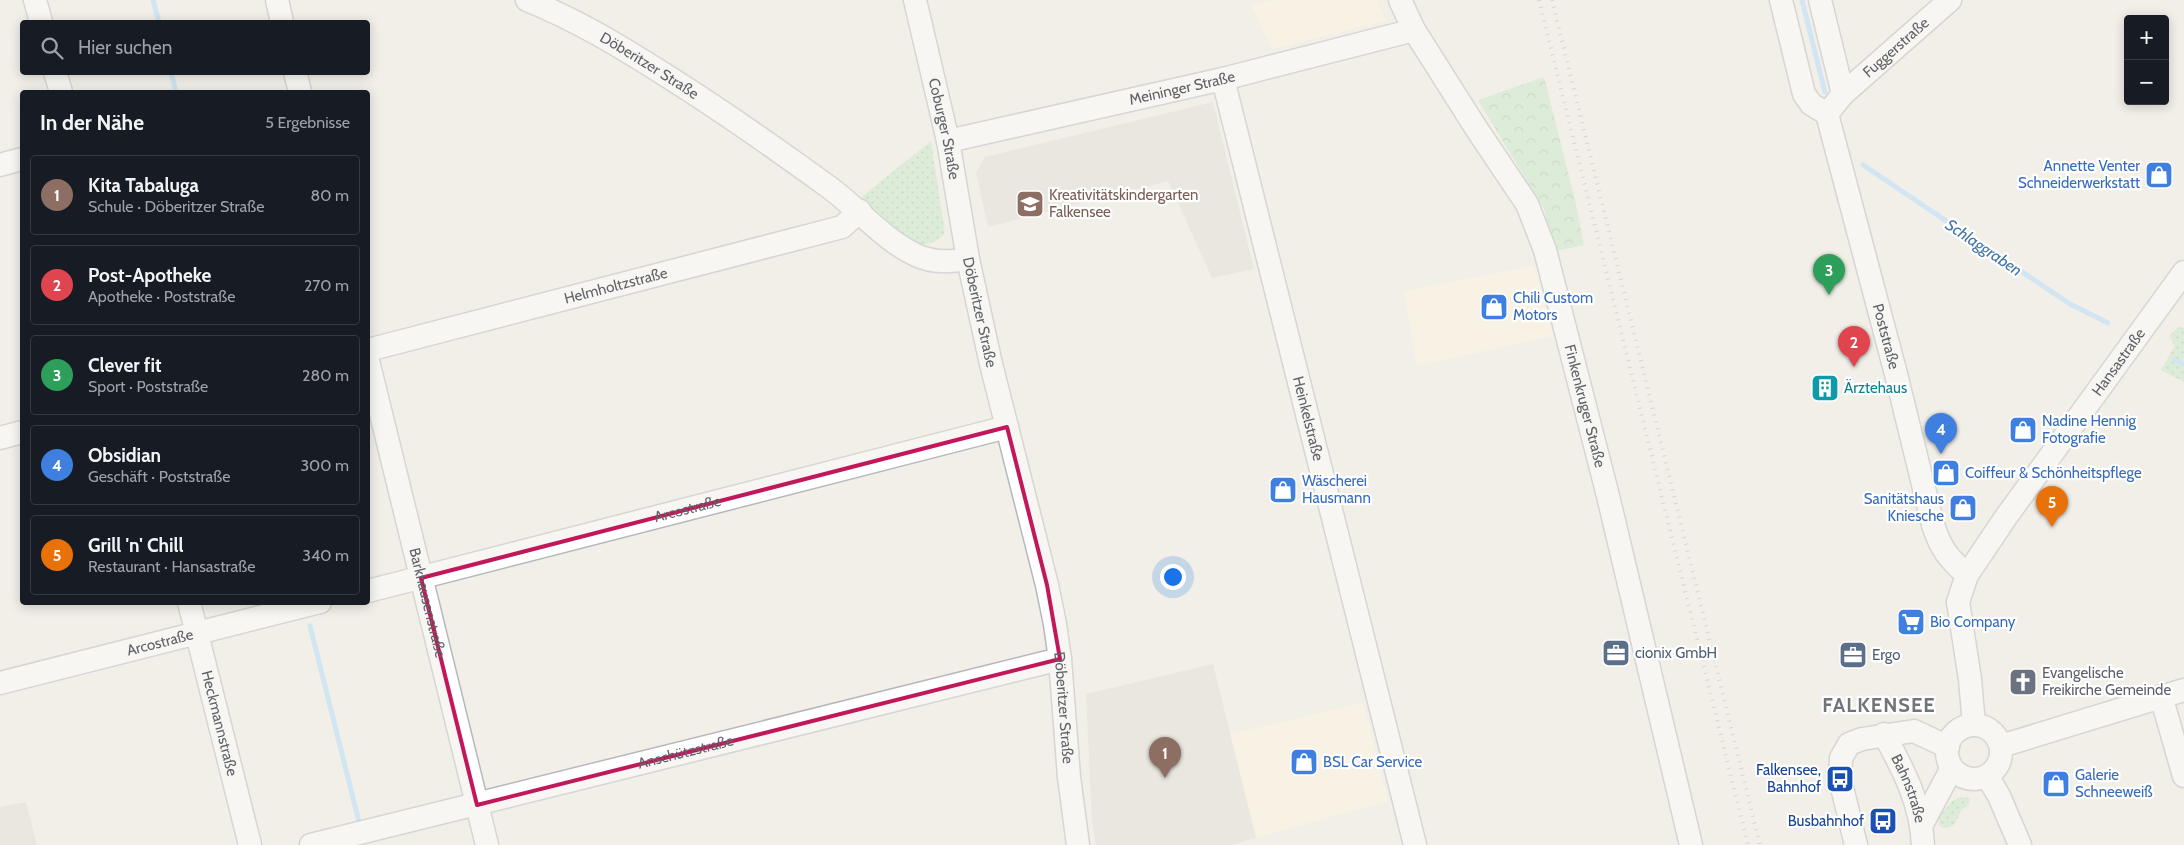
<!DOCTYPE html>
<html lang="de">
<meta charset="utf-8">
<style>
:root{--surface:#171b24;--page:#20242c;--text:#f1f3f6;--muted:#9ea1a6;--line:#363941;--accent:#7c3aed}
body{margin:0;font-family:Cabin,sans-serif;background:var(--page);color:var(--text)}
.controls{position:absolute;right:15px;top:15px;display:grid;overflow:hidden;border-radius:5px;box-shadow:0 2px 12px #0003}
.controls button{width:45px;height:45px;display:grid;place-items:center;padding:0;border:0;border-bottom:1px solid var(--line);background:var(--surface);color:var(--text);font:25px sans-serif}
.you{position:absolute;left:1172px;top:576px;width:18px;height:18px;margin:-12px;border:4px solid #fff;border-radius:50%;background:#1a73e8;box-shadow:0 0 0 8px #1a73e833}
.badge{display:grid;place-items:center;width:32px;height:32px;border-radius:50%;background:var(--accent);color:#fff;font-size:16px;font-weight:700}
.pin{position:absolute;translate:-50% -41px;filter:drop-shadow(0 1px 2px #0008)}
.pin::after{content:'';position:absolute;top:26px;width:18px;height:15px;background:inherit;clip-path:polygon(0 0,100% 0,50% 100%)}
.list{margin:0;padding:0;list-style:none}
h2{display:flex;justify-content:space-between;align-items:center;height:65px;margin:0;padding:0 20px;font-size:21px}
h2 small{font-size:16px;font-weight:400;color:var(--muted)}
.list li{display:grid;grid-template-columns:32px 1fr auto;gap:15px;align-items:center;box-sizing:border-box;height:80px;margin:0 10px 10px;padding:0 10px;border:1px solid var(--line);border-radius:5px}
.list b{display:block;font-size:19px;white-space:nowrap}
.list p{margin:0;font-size:16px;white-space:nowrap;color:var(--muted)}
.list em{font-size:16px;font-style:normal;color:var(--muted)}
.icon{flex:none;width:28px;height:28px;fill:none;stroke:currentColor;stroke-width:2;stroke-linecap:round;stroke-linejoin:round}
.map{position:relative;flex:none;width:2184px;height:845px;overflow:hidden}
.search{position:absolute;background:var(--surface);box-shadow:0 2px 12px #0003;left:20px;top:20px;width:350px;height:55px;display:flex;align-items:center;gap:12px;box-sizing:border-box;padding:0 18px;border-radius:5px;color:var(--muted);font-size:19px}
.panel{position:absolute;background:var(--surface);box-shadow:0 2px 12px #0003;left:20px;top:90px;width:350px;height:515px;border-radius:5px}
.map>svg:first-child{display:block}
.commercial{fill:#fef7e0}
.education{fill:#e1ded6}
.grass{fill:url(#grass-dots)}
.forest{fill:url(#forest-crowns)}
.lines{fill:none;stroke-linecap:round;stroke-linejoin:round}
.stream{stroke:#aadaff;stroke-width:5}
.minor-casing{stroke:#b5b8bc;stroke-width:25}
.minor{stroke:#fff;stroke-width:22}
.rail{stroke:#b6b7b8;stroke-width:4;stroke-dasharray:1 6;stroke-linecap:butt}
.marked{fill:none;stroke:#c2185b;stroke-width:4;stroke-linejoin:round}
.labels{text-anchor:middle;stroke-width:4.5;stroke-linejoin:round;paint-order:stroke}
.street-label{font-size:15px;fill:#5f6368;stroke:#fff}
.shop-label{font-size:15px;fill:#366cbe;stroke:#fff;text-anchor:start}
.education-label{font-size:15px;fill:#785e54;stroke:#fff;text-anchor:start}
.culture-label{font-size:15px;fill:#0d838f;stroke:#fff;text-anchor:start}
.service-label{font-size:15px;fill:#4e5e75;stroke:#fff;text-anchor:start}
.worship-label{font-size:15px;fill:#5b616d;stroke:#fff;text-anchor:start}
.transit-label{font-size:15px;fill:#164399;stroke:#fff;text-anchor:end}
.water-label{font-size:16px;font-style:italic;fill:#4174aa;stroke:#fff}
.district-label{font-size:20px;font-weight:bold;letter-spacing:1px;fill:#70757a;stroke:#fff}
</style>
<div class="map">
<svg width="2184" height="845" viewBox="0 0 2184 845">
<defs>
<pattern id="grass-dots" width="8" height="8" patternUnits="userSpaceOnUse" patternTransform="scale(1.25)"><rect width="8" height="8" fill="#c5e8c5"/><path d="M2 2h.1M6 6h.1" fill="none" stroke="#a3c0a4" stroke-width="1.8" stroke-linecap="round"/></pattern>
<pattern id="forest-crowns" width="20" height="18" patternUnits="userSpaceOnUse" patternTransform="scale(1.25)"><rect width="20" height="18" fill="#c5e8c5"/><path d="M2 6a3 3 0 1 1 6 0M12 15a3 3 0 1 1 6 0" fill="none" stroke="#a3c0a4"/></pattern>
</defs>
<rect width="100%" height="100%" fill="#f1efe8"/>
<path class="commercial" d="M1274,0H1377L1386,21L1272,49L1251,5Z
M1534,266L1553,336L1417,366L1404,291Z
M1363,703L1388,801L1256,838L1230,734Z"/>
<path class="education" d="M1213,102L1254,269L1212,278L1168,181L988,227L976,173L985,157Z
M1213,664L1256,838L1230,845H1096L1092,822L1086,694Z
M26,802L37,845H0V807Z"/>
<path class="grass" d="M931,141L945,234L934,242L918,246L896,233L859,199Z
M2180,326L2184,328V382L2161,370L2175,346L2169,336Z
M1961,797L1970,798L1969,804C1966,807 1962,809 1960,813C1954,823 1958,826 1943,828L1939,825L1938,818L1953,800Z"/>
<path class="forest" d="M1544,77L1575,200L1584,245L1556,251L1544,209L1478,100Z"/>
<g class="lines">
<path class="stream" d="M153,0L159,22
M1802,0L1825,92
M171,72L176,92
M1863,165L2070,304L2108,323
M2175,360L2184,364
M310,626L359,822"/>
<defs>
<g id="minor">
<path d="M35,0L41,22"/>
<path d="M277,0L282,22"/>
<path id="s1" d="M527,0C579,21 623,48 670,78C724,112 775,148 826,185C856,206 883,240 916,255C933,263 950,262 968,259"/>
<path id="s2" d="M915,0L948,141L968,259L991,364L1047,585L1055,624L1060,659L1069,777L1078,845"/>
<path id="s3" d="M1400,0L1414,30L1476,128L1527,204L1545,250L1608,496L1691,845"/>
<path id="s4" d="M1781,0L1804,94L1811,104L1827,114L1896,374L1933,525C1941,549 1948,558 1967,575"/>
<path d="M1820,0L1843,94"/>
<path d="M55,72L61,92"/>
<path d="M295,72L300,92"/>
<path id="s5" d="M1223,79L1415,845"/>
<path id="s6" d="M1827,114L1843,94L1950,0"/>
<path id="s7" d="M948,141L1223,79L1414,30"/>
<path d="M0,165L22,159"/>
<path id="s8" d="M368,350L842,227L860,211"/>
<path id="s9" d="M368,361L487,845"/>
<path d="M0,438L22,432"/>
<path id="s10" d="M368,591L1007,427"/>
<path id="s11" d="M189,602L250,845"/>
<path id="s12" d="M0,683L320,602"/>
<path d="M2161,696L2184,776"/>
<path id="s13" d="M1974,725L1970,679L1958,602L1967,575L2006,517L2184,272"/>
<circle cx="1974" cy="752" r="27"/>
<path id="s14" d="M1884,734C1904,771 1921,803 1923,845"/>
<path d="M2001,746L2184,690"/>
<path d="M1987,776L1999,796L2020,845"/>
<path d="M1922,824L1952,768"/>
<path id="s15" d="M311,845L1060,659"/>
<path d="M1856,845L1840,779L1841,758L1849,744L1862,739L1914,731L1948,747"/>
</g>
</defs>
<use href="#minor" class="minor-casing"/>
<use href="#minor" class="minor"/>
<path class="rail" d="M1539,0L1748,845
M1552,0L1760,845"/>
</g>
<path d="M0 0H2184V845H0ZM1007,427L1047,585L1060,659L477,805L421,578Z" fill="#f1efe8" fill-opacity=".55" fill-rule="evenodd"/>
<path class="marked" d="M1007,427L1047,585L1060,659L477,805L421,578Z"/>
<defs>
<symbol id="shop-square" viewBox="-11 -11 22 22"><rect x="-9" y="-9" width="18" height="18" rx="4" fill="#3f7fe0" stroke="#fff"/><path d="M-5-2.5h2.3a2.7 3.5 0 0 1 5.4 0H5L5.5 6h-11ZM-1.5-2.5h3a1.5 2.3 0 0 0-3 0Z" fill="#fff"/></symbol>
<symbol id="school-square" viewBox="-11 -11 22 22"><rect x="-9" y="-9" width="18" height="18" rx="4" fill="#8d6e63" stroke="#fff"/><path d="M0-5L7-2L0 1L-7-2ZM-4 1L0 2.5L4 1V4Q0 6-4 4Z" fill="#fff"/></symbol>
<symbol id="building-square" viewBox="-11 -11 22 22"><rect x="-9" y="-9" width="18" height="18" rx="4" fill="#0f9aa8" stroke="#fff"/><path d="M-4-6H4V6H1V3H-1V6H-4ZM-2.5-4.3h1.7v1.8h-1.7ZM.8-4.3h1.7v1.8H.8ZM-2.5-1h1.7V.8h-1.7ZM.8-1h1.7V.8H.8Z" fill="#fff"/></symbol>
<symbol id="supermarket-square" viewBox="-11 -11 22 22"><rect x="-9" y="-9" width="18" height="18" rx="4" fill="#3f7fe0" stroke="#fff"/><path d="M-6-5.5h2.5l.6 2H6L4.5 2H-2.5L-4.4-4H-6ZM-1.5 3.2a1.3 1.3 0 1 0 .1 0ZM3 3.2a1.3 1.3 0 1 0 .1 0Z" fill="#fff"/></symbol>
<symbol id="office-square" viewBox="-11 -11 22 22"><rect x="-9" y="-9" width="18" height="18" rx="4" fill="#5c6f8a" stroke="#fff"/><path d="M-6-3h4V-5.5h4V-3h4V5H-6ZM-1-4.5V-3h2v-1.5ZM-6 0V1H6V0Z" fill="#fff"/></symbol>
<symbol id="church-square" viewBox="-11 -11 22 22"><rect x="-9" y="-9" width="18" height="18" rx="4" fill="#6b7280" stroke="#fff"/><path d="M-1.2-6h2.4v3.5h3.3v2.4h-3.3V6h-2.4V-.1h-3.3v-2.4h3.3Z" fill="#fff"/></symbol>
<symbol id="bus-square" viewBox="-11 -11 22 22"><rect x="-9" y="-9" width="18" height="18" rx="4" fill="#1a4fb4" stroke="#fff"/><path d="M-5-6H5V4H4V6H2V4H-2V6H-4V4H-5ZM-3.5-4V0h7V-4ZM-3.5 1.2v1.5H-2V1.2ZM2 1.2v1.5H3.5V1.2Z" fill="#fff"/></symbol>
</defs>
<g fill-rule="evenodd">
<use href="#shop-square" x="2143" y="159" width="32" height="32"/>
<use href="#school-square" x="1014" y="188" width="32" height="32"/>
<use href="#shop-square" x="1478" y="291" width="32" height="32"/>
<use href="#building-square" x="1809" y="372" width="32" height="32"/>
<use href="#shop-square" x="2007" y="414" width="32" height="32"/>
<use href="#shop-square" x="1930" y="457" width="32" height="32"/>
<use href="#shop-square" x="1267" y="474" width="32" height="32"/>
<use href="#shop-square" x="1947" y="492" width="32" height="32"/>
<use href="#supermarket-square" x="1895" y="606" width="32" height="32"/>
<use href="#office-square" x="1600" y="637" width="32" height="32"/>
<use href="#office-square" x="1837" y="639" width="32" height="32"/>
<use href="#church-square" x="2007" y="666" width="32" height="32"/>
<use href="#shop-square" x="1288" y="746" width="32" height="32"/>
<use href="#bus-square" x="1824" y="763" width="32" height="32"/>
<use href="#shop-square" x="2040" y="768" width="32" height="32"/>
<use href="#bus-square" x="1867" y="805" width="32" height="32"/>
</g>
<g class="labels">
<g class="street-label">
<text dy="5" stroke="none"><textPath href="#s6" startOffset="96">Fuggerstraße</textPath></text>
<text dy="5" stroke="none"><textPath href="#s1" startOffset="139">Döberitzer Straße</textPath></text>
<text dy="5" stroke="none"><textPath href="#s7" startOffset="240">Meininger Straße</textPath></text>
<text dy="5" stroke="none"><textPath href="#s2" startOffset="132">Coburger Straße</textPath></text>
<text dy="5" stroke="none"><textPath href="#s8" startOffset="256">Helmholtzstraße</textPath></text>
<text dy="5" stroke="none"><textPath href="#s2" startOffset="319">Döberitzer Straße</textPath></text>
<text dy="5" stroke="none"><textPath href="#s4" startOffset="358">Poststraße</textPath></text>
<text dy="5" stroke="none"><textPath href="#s13" startOffset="414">Hansastraße</textPath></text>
<text dy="5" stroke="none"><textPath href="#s3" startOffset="451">Finkenkruger Straße</textPath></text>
<text dy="5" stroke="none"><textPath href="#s5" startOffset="350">Heinkelstraße</textPath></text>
<text dy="5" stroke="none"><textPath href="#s10" startOffset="330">Arcostraße</textPath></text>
<text dy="5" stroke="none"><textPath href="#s9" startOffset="249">Barkhausenstraße</textPath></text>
<text dy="5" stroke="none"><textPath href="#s12" startOffset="165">Arcostraße</textPath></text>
<text dy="5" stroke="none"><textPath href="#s2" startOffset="724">Döberitzer Straße</textPath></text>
<text dy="5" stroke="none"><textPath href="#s11" startOffset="125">Heckmannstraße</textPath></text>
<text dy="5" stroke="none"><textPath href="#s15" startOffset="386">Anschützstraße</textPath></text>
<text dy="5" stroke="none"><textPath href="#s14" startOffset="60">Bahnstraße</textPath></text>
</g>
<g class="shop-label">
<text x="2140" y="171" text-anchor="end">Annette Venter<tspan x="2140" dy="17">Schneiderwerkstatt</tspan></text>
<text x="1513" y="303">Chili Custom<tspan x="1513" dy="17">Motors</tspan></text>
<text x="2042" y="426">Nadine Hennig<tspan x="2042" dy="17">Fotografie</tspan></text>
<text x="1965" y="478">Coiffeur &amp; Schönheitspflege</text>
<text x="1302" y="486">Wäscherei<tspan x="1302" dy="17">Hausmann</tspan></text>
<text x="1944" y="504" text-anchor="end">Sanitätshaus<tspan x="1944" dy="17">Kniesche</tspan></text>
<text x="1930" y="627">Bio Company</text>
<text x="1323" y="767">BSL Car Service</text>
<text x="2075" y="780">Galerie<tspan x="2075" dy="17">Schneeweiß</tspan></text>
</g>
<g class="education-label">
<text x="1049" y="200">Kreativitätskindergarten<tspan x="1049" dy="17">Falkensee</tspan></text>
</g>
<g class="culture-label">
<text x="1844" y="393">Ärztehaus</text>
</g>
<g class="service-label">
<text x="1635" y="658">cionix GmbH</text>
<text x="1872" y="660">Ergo</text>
</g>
<g class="worship-label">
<text x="2042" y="678">Evangelische<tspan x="2042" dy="17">Freikirche Gemeinde</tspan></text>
</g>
<g class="transit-label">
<text x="1821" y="775">Falkensee,<tspan x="1821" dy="17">Bahnhof</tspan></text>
<text x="1864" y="826">Busbahnhof</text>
</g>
<g class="water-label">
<text transform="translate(1984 247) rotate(34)" y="6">Schlaggraben</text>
</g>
<g class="district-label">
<text x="1879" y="712">FALKENSEE</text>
</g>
</g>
</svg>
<div class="controls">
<button>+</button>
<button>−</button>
</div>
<div class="you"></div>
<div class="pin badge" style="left:1165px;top:778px;background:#8d6e63">1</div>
<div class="pin badge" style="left:1854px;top:367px;background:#e0444e">2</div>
<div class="pin badge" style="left:1829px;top:295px;background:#2e9e5b">3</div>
<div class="pin badge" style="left:1941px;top:454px;background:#3f7fe0">4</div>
<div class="pin badge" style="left:2052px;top:527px;background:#e8710a">5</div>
<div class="search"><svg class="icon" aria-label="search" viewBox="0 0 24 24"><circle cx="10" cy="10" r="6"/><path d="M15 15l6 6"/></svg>Hier suchen</div>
<section class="panel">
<h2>In der Nähe<small>5 Ergebnisse</small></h2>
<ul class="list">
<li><span class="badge" style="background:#8d6e63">1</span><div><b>Kita Tabaluga</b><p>Schule · Döberitzer Straße</p></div><em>80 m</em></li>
<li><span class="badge" style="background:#e0444e">2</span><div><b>Post-Apotheke</b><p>Apotheke · Poststraße</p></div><em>270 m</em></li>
<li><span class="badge" style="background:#2e9e5b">3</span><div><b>Clever fit</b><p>Sport · Poststraße</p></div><em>280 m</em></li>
<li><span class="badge" style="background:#3f7fe0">4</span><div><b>Obsidian</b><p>Geschäft · Poststraße</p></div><em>300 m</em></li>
<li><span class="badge" style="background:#e8710a">5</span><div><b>Grill 'n' Chill</b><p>Restaurant · Hansastraße</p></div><em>340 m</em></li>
</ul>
</section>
</div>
